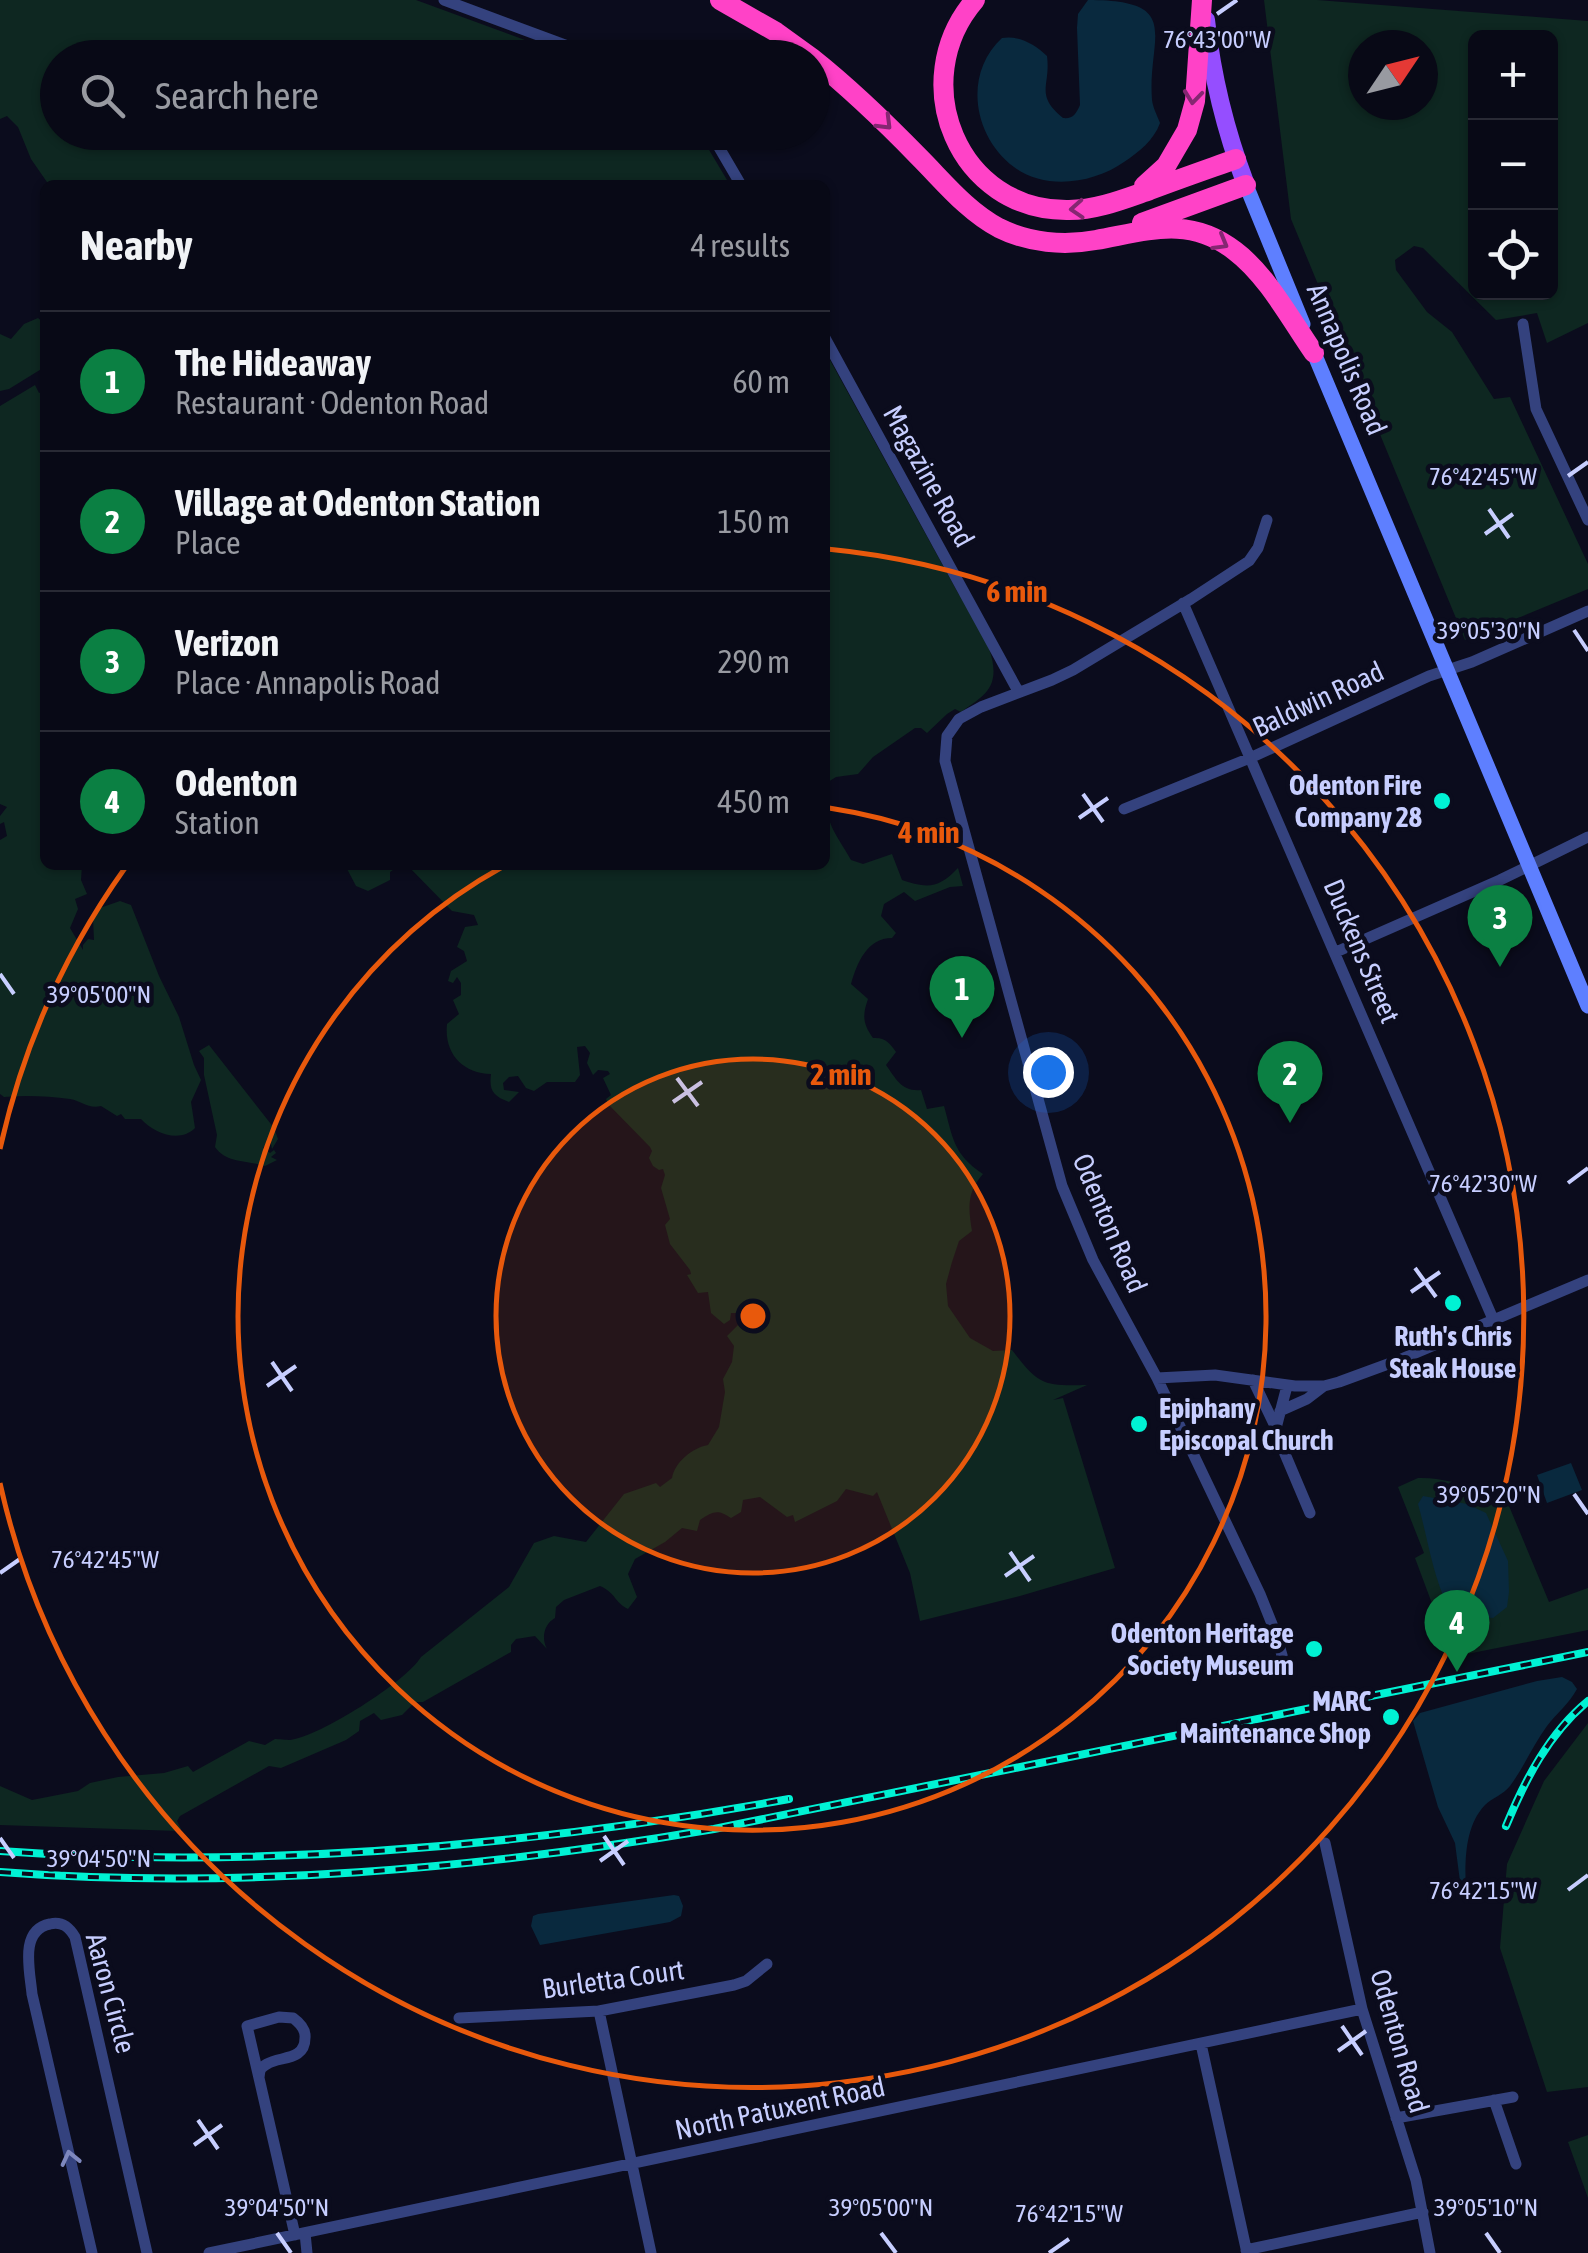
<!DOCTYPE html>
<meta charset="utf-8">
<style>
:root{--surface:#080916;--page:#161723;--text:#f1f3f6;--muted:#989aa1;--line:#292a35;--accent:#0b8043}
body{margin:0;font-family:"Asap Condensed",sans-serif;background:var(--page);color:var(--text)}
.controls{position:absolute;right:30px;top:30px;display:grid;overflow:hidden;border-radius:15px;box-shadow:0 2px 8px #0004}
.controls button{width:90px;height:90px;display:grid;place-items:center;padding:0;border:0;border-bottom:2px solid var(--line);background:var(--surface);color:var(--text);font:50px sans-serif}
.compass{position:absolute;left:1348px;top:30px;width:90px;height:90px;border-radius:50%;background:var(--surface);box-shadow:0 2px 8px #0004;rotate:55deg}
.you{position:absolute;left:1048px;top:1072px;width:35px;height:35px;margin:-25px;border:8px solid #fff;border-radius:50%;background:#1a73e8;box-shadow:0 0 0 15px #1a73e833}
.badge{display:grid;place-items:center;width:65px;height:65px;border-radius:50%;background:var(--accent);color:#fff;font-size:32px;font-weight:700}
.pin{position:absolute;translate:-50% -82px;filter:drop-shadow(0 2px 5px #0008)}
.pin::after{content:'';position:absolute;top:52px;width:35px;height:30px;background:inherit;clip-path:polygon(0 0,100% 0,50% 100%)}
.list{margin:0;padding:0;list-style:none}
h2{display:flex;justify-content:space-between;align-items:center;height:130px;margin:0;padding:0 40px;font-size:42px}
h2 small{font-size:32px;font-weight:400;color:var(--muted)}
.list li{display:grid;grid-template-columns:65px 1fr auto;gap:30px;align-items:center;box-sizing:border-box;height:140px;padding:0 40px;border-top:2px solid var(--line)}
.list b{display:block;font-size:38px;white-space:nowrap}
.list p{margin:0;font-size:32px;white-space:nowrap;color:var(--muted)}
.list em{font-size:32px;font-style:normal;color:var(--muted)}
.icon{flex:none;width:55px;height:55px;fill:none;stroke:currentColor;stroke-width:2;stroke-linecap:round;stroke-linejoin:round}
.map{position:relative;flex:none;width:1588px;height:2253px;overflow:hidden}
.search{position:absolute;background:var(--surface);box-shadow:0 2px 8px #0004;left:40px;top:40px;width:790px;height:110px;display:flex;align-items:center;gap:25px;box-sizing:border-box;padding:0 35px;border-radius:55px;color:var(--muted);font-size:38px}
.panel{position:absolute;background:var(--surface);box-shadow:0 2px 8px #0004;left:40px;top:180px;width:790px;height:690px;border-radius:15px}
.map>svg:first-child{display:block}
.green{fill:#0e2721;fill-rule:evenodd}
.water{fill:#09293e}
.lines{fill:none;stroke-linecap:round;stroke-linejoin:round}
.minor{stroke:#34427e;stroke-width:11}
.secondary{stroke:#5e7fff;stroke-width:15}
.primary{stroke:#954eff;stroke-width:18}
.motorway{stroke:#ff42c7;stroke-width:20}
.rail-casing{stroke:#00f2d4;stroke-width:8}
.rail{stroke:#0b0c1d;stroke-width:4;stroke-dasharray:11;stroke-linecap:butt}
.oneway{stroke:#852772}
.oneway2{stroke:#7e88be}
.ticks{fill:none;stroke:#c7ceff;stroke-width:4}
.ring{fill:none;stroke:#e8590c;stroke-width:5}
.poi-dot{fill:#00f2d4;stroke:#0b0c1d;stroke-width:4}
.labels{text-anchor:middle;stroke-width:9;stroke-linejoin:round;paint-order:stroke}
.street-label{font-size:28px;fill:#c7ceff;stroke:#0b0c1d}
.poi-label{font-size:28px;font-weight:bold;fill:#c7ceff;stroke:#0b0c1d;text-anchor:end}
.ticks-label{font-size:25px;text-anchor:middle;fill:#c7ceff;stroke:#0b0c1d;stroke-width:9;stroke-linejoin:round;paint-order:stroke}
.centre{fill:#e8590c;stroke:#0b0c1d;stroke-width:5}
.ring-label{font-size:30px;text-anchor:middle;font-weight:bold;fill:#e8590c;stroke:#0b0c1d;stroke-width:9;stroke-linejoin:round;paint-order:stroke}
</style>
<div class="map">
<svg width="1588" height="2253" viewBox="0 0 1588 2253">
<rect width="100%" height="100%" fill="#0b0c1d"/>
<path class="green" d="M0,0H416L571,57L58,58V132L699,133L730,185H49L31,159L18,127L7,116L0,119Z
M1264,0H1317L1588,21V323L1547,343L1537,313L1496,320L1423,248L1414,246L1395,260L1396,270L1427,312L1452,332L1494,399L1510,397L1588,564V589L1465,640L1291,219ZM1476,38H1550V292H1476ZM1363,45H1423V105H1363Z
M38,318L45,324L43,368L9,389L0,391V334L11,339L24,324Z
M825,351L958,593C973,616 1008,665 987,691C981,699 969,706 961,712L955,709L947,714L927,733L921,728H915L873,757L858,774L836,777L828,782C823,822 832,827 851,860L863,864L892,854L902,880C928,889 939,888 958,868L963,886L950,887L915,901L904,892L884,904L881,916L896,933L892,938C867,938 857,963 851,984L868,999C862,1016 863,1024 873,1038C885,1037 890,1043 896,1052L886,1065C896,1079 902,1092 921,1090L927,1109L944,1106C953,1138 953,1154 983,1174C967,1192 968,1207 972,1231L959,1241L952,1262L946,1284L948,1306L970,1338L993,1351L1012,1350C1039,1385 1043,1386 1087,1385L1053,1400L1063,1398L1115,1568L1020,1596L920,1621L910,1573L877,1492L873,1496L846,1489L837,1501L795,1522L793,1515L787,1517L760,1497L743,1500L741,1512L731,1518C718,1509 713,1511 700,1520L697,1531L682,1528L665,1542L635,1559L628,1574L637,1597L628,1609C615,1603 616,1593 600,1586L564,1600L556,1607L555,1618C544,1624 541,1638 547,1649L535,1636L516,1639L511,1645V1652L423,1702H415L402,1715L381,1720L374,1713L360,1721L359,1731L346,1740L281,1768L269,1766L180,1816L177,1821L181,1829L178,1831L0,1825V1786L32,1800L78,1791L90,1783L118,1777L164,1773L188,1766L193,1772L249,1741L265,1745L275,1739C277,1739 288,1740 290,1740C319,1737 407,1681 421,1657L509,1587L534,1543L554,1536L586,1542L624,1494L656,1483L660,1487L672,1478C675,1462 692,1448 708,1445L719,1427L725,1392L723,1379L732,1362L734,1346L727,1336L741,1322L736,1313H731L730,1320L724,1324L711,1313L708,1292L698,1293L687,1275L691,1274L690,1270L670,1244L665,1225L670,1219L661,1188L665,1175L663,1169L659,1170L653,1166L649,1158L652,1151L650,1147L608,1104L606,1099L611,1095L603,1078L610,1074L608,1071L598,1070L593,1075L587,1063L590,1053L585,1046L577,1047L580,1075L575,1082H547L534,1091L526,1088L518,1076L509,1077L503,1083L504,1090L519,1092L509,1102C493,1096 489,1091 491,1074C462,1073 444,1053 447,1024L459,1014L453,1000L461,995V983L457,977L453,983L448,981L451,971L467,961L464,951L457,947L465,927L478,925L474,915L452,911L407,865H825Z
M35,385L39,393L45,390V865H82L81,880L87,894L75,899L78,909L70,928L83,950V945L88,939L94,940L93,918L97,909L120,901L131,905L159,976L179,1017L194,1065L201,1080L191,1102L195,1128C180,1143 155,1134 141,1119H125L121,1114L117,1116L101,1106C88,1109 82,1101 70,1099C48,1096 26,1095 4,1097L0,1094V840L7,836L4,822L0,824V816L7,807L0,804V406Z
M345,865H400L390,872V880L368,891L356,886Z
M209,1045L274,1128L278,1139L272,1149L270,1140L263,1148L270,1153L274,1150L276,1153L271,1157L277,1160L265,1166C248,1160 227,1164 215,1147L217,1135L204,1075V1058L199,1051Z
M1418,1478C1450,1477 1465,1491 1499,1482L1549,1602L1588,1588V1630L1457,1656L1453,1633H1443L1415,1558L1424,1553L1398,1487Z
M1588,1723V2087L1547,2092L1500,1948L1507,1864L1544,1781Z
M1588,2135V2198L1568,2142Z"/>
<path class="water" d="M1088,0C1185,0 1147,37 1152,100C1153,108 1157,115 1160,123C1154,140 1139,152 1124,162C1094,183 1046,191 1014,167C973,136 963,74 1002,38C1018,35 1035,44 1047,56C1051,86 1034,94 1063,118C1073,119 1076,114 1080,105L1077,28L1078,14Z
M1571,1463L1582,1490L1547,1503L1537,1475Z
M1423,1496L1467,1504L1486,1513L1508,1561L1509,1592L1507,1607L1493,1618L1470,1616L1448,1607C1432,1573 1428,1539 1418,1504Z
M1562,1677L1572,1682L1577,1689C1569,1704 1557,1713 1547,1726C1533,1745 1524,1767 1510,1786C1503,1795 1492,1798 1485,1805C1463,1828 1465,1866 1466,1895L1461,1889L1455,1843L1438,1807L1413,1721L1420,1713L1537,1681Z
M674,1895L679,1896L683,1906L681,1916L670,1922L540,1945L531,1926L533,1916L538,1914Z"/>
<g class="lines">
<path class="minor" d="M444,0L600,58
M710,132L741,185
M1523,324L1536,409L1588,520
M825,338L1018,691
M1267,520L1258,548L1249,561L1191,599L1073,670L1052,680L981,707L959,719L947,736L945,761L1062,1186L1093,1260L1157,1378L1260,1594L1276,1634L1287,1673
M1183,603L1493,1319
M1124,809L1250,758L1429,676L1472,662L1588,611
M1336,952L1500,880L1588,837
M1157,1378L1215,1375L1295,1386H1324L1339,1382L1399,1360L1588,1280
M1253,1380L1276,1428
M1287,1386L1276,1428L1277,1435L1310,1513
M1280,1411L1307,1399L1324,1386
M1325,1843L1362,2009L1416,2180L1430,2253
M599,2011L651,2253
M459,2018L599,2011L734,1985L746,1981L767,1964
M1201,2044L1247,2253
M259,2078L247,2026L279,2017L293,2018C300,2023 306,2029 305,2038C305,2061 280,2056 267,2064C259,2069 260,2070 259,2078L295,2235
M1494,2100L1516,2164
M1396,2118L1513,2097
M305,2233L307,2253
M1246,2250L1423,2212
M92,2253L32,1994C30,1971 19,1930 50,1924C62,1921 69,1927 75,1937L147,2253
M209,2253L1362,2009"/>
<path class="secondary" d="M1246,185L1303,324
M1311,346L1588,1006"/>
<path class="primary" d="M1206,20C1212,76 1226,132 1246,185"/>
<path class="motorway" d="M720,0L776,32L812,58
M975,0C905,81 958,212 1069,210C1097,210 1124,199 1150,190C1179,179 1208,169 1236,159
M812,58C851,89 885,122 919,157C944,182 967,211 999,228C1029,243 1064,246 1096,240C1147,231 1189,215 1235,251C1267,275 1291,320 1314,353
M1144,186L1166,166L1187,130L1195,101L1202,0
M1142,223L1246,185"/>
<defs>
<path id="rail" d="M1506,1826C1525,1780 1549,1733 1588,1701
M0,1851C264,1870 529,1846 789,1799
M0,1872C239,1890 478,1869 714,1829L1588,1652"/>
</defs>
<use href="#rail" class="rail-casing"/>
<use href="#rail" class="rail"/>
</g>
<defs><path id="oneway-chevron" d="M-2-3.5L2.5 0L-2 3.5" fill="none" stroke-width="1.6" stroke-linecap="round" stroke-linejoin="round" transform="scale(2.5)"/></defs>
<g class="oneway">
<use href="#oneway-chevron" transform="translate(1193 97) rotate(96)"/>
<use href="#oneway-chevron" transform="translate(885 123) rotate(45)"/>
<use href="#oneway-chevron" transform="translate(1077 209) rotate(176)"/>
<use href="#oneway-chevron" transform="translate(1221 243) rotate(30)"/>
</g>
<use class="oneway2" href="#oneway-chevron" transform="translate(70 2158) rotate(-103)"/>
<path class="ticks" d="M1217,14L1237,0M1568,476L1588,462M1489,509L1509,538M1485,534L1513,514M1574,630L1588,651M1083,794L1103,822M1079,818L1108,798M0,974L14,994M677,1078L698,1106M673,1102L702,1082M1568,1183L1588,1168M1415,1268L1436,1297M1411,1292L1440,1272M272,1362L292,1391M267,1386L296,1366M1574,1494L1588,1514M1010,1552L1030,1581M0,1573L20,1559M1005,1576L1034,1556M604,1836L624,1865M0,1838L14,1858M600,1861L628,1841M1568,1890L1588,1875M1342,2026L1362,2055M1338,2051L1366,2031M198,2120L218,2149M194,2145L222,2125M277,2233L291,2253M881,2233L896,2253M1486,2233L1500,2253M1049,2253L1069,2239"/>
<circle cx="753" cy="1316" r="257" fill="#e8590c" fill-opacity=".12"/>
<g class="ring">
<circle cx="753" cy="1316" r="257"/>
<path d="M829 808A514 514 0 1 1 504 866"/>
<path d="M0 1149A771 771 0 0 1 125 868M827 549A771 771 0 1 1 0 1483"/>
</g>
<g class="poi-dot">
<circle cx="1442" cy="801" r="10"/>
<circle cx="1453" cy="1303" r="10"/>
<circle cx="1139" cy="1424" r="10"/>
<circle cx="1314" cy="1649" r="10"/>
<circle cx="1391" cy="1717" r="10"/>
</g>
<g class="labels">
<g class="street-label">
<text transform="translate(1347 359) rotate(67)" y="10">Annapolis Road</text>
<text transform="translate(929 476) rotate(61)" y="10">Magazine Road</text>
<text transform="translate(1318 699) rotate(-25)" y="10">Baldwin Road</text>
<text transform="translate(1362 951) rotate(67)" y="10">Duckens Street</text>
<text transform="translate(1110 1223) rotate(67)" y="10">Odenton Road</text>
<text transform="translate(613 1979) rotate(-8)" y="10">Burletta Court</text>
<text transform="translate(111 1993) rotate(75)" y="10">Aaron Circle</text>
<text transform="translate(1400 2041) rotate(74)" y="10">Odenton Road</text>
<text transform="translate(780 2108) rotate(-12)" y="10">North Patuxent Road</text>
</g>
<g class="poi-label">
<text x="1422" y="795">Odenton Fire<tspan x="1422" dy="32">Company 28</tspan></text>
<text x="1453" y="1346" text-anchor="middle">Ruth's Chris<tspan x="1453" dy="32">Steak House</tspan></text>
<text x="1159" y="1418" text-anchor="start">Epiphany<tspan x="1159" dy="32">Episcopal Church</tspan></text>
<text x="1294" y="1643">Odenton Heritage<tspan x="1294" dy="32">Society Museum</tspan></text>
<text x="1371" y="1711">MARC<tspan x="1371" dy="32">Maintenance Shop</tspan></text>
</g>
</g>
<g class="ticks-label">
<text x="1217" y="48">76°43'00"W</text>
<text x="1483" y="485">76°42'45"W</text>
<text x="1489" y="639">39°05'30"N</text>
<text x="99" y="1003">39°05'00"N</text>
<text x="1483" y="1192">76°42'30"W</text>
<text x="1489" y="1503">39°05'20"N</text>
<text x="105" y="1568">76°42'45"W</text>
<text x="99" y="1867">39°04'50"N</text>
<text x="1483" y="1899">76°42'15"W</text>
<text x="277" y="2216">39°04'50"N</text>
<text x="881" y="2216">39°05'00"N</text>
<text x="1486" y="2216">39°05'10"N</text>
<text x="1069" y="2222">76°42'15"W</text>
</g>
<circle cx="753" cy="1316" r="15" class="centre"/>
<g class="ring-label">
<text x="1017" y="602">6 min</text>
<text x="929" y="843">4 min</text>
<text x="841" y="1085">2 min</text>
</g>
</svg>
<div class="controls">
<button>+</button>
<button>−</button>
<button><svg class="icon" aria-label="locate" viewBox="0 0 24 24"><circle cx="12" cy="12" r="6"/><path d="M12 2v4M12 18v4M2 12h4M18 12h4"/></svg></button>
</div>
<svg class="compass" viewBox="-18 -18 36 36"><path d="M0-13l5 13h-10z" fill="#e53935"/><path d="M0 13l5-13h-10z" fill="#989aa1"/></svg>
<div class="you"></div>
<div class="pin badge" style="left:962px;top:1038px">1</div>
<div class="pin badge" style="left:1290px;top:1123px">2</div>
<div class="pin badge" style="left:1500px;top:967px">3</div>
<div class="pin badge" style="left:1457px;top:1672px">4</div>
<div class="search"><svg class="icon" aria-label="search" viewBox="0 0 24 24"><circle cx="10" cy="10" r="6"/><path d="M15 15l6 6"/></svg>Search here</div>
<section class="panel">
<h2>Nearby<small>4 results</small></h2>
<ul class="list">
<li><span class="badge">1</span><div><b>The Hideaway</b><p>Restaurant · Odenton Road</p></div><em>60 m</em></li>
<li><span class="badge">2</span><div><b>Village at Odenton Station</b><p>Place</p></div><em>150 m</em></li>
<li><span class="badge">3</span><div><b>Verizon</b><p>Place · Annapolis Road</p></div><em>290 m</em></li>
<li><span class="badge">4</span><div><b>Odenton</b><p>Station</p></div><em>450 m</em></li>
</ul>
</section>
</div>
